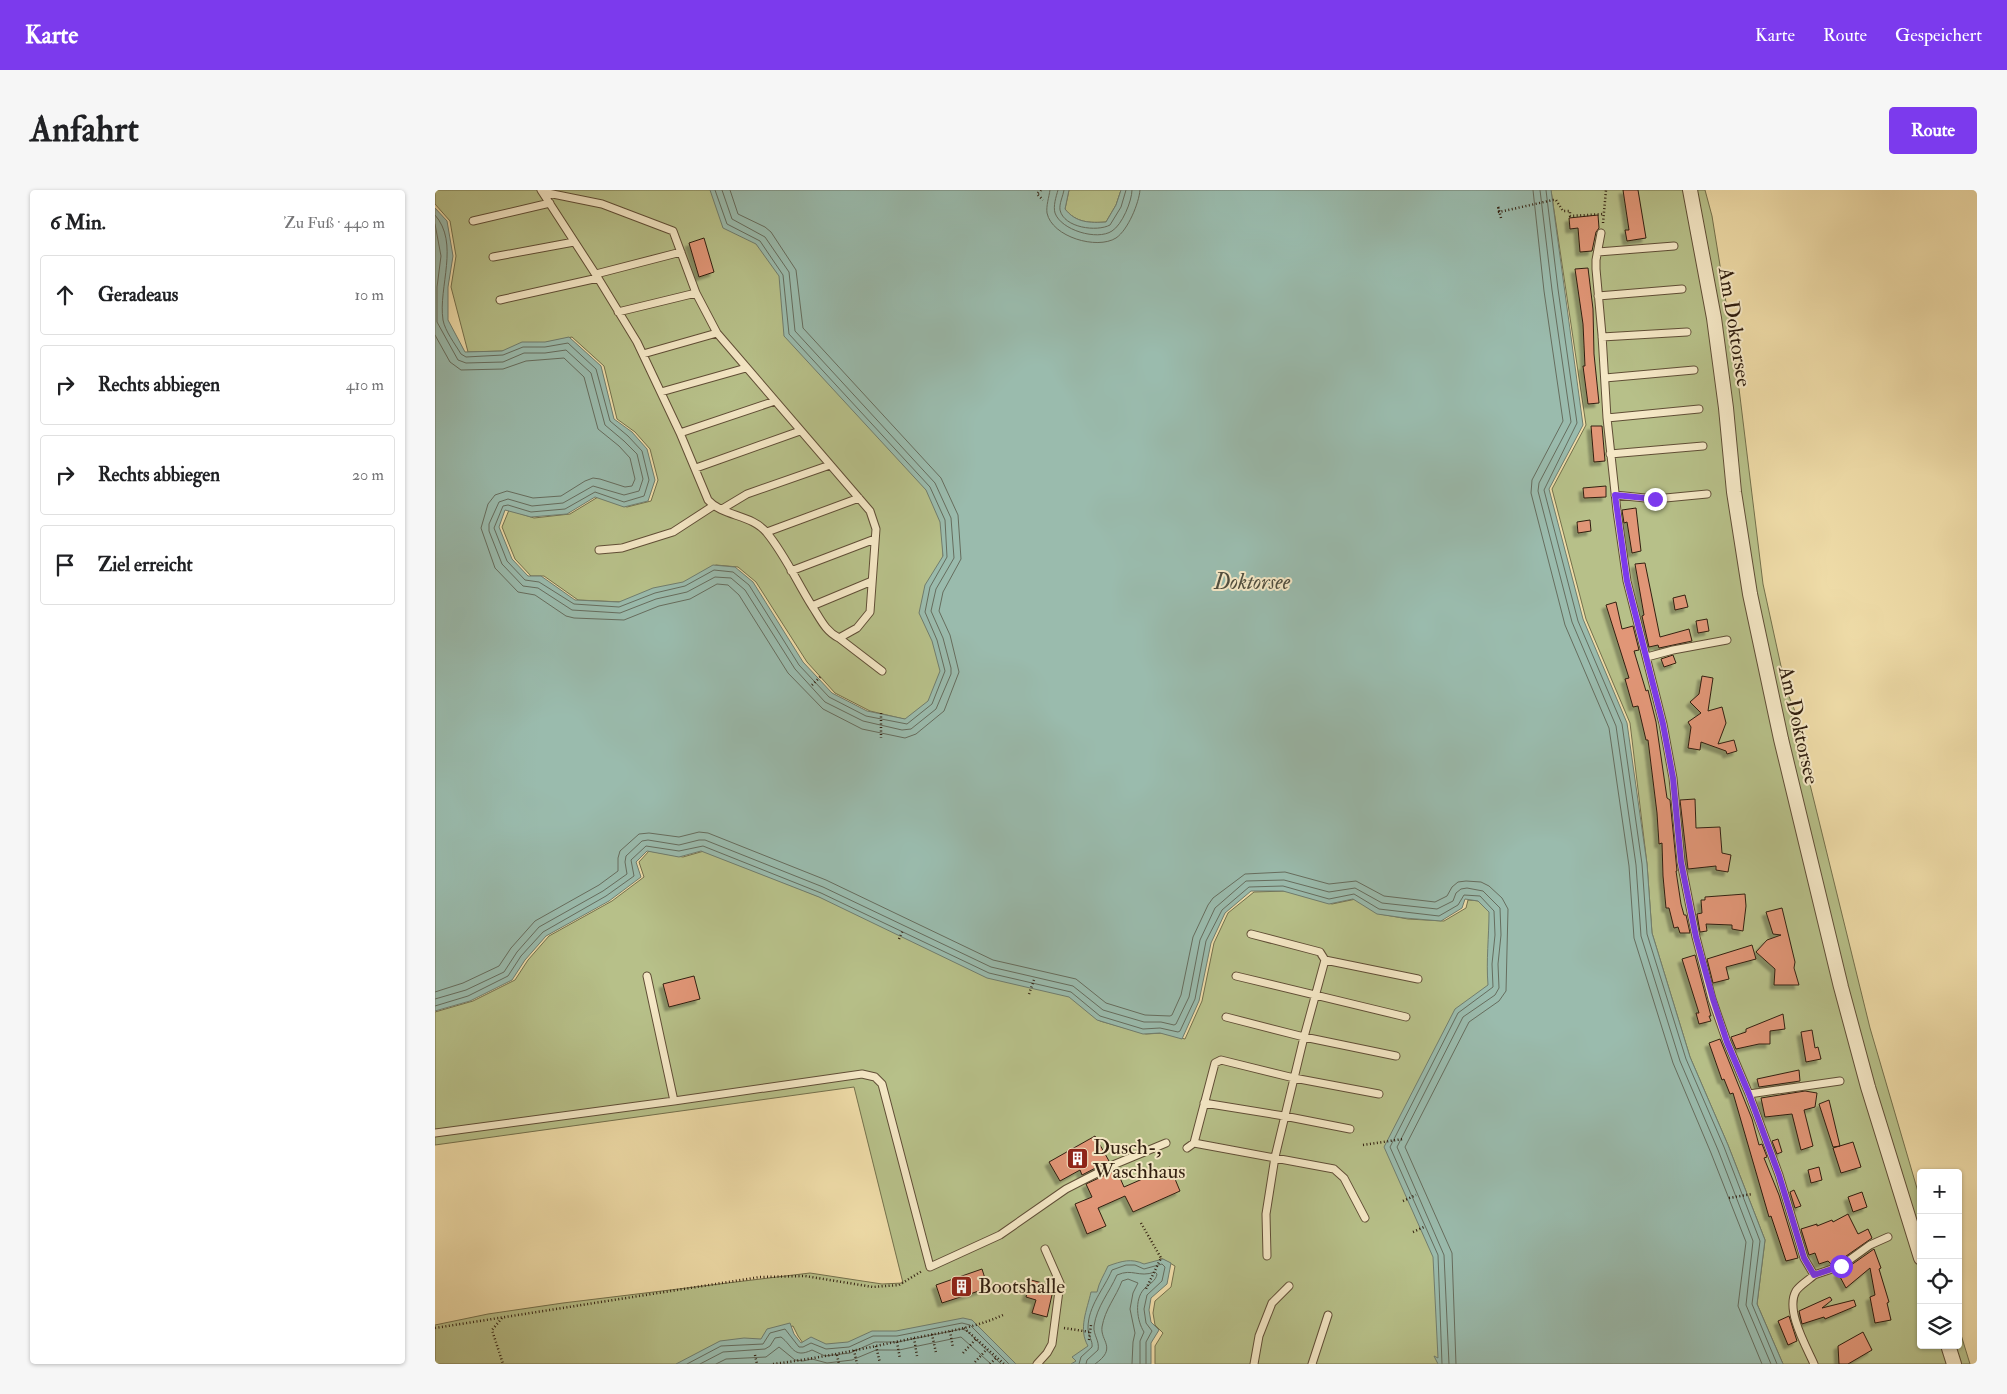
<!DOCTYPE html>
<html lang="de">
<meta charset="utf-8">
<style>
:root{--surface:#fff;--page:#f6f6f6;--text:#202124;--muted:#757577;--line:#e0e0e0;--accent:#7c3aed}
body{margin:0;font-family:"IM FELL Double Pica",serif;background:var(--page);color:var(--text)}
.controls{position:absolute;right:15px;bottom:15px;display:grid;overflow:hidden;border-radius:5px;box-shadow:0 1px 4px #0004}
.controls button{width:45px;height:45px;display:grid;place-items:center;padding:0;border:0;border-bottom:1px solid var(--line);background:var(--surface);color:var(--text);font:25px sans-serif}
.stop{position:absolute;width:15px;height:15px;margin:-11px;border:4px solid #7c3aed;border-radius:50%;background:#fff}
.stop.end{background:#7c3aed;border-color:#fff;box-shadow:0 1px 5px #0008}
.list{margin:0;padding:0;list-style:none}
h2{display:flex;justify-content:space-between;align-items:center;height:65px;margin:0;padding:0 20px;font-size:21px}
h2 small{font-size:16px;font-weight:400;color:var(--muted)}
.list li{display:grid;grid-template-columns:32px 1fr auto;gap:15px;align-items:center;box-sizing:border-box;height:80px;margin:0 10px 10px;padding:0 10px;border:1px solid var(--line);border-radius:5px}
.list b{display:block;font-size:19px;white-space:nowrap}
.list em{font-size:16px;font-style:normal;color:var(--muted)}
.icon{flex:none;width:28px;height:28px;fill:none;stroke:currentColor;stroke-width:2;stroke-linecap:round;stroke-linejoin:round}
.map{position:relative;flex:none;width:1542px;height:1174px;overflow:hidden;border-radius:5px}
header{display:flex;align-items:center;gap:30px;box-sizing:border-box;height:70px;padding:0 25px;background:var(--accent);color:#fff}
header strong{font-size:24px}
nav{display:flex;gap:28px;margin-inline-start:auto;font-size:18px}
.intro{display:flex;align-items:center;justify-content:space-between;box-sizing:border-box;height:120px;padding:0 30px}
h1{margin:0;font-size:35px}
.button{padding:12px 22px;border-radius:5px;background:var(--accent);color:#fff;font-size:18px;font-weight:700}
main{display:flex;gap:30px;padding:0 30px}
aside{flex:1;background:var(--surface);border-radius:5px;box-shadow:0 1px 4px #0004}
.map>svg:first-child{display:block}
.green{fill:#b7c089;stroke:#74704c}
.water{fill:#9abbad;stroke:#707d6e}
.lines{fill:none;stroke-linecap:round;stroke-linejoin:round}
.shore{stroke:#666d5e;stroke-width:1}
.building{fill:#e19677;stroke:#311f10;filter:url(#shadow)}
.service-casing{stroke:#604e36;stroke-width:9}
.minor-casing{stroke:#604e36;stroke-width:16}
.path{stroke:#311f10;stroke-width:2.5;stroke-dasharray:1 2.5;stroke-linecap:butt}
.service{stroke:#f5e8c6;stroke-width:7}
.minor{stroke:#f5e8c6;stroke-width:14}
.route{stroke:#7c3aed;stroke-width:6}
.labels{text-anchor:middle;stroke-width:4;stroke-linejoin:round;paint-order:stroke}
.street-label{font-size:21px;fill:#311f10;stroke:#f5e8c6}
.poi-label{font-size:21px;fill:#311f10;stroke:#f5e8c6;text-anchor:start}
.water-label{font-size:22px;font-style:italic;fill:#504e3f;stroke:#f5e8c6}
</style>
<header>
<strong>Karte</strong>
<nav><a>Karte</a><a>Route</a><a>Gespeichert</a></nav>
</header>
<div class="intro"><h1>Anfahrt</h1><a class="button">Route</a></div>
<main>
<aside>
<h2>6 Min.<small>Zu Fuß · 440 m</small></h2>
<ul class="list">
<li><svg class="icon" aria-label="ahead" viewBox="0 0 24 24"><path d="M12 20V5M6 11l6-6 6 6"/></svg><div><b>Geradeaus</b></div><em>10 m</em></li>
<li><svg class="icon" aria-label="right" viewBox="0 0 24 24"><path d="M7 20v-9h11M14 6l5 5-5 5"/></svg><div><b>Rechts abbiegen</b></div><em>410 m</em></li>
<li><svg class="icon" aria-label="right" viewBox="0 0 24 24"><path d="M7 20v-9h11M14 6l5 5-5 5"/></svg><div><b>Rechts abbiegen</b></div><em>20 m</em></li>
<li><svg class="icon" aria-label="arrive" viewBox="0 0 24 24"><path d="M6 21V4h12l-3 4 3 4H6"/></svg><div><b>Ziel erreicht</b></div></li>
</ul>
</aside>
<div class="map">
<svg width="1542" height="1174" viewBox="0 0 1542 1174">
<defs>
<filter id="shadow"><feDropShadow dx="-4" dy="4" stdDeviation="1" flood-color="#0004"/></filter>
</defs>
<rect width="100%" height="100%" fill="#efdca8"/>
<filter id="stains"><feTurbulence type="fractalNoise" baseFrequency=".004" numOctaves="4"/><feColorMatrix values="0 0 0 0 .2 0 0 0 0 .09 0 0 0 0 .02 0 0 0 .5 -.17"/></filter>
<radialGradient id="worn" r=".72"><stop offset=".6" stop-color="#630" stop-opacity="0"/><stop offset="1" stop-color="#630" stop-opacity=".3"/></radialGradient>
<path class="green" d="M0,0H278L324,54L494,301L508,332V481L496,511L473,530L435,521L400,503L372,472L321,392L303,377L281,375L251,392L187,412L143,410L109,386H96L80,369L67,337L74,320L99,328L135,324L163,307L192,317L216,311L223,290L215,259L200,242L182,229L169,176L137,147L70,161L33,162L16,97L21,66L15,31L0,14Z
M634,0H686L681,15L671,32C655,33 641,33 630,19Z
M1116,0H1270L1277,26L1301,174L1328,394L1351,499L1364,531L1368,566L1435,838L1486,1012V1155H1523V1135L1535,1174H1348L1322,1114L1330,1050L1293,955L1255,867L1217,743L1212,674L1195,533L1151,429L1117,299L1151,235Z
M214,661L248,667L269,661L637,807L665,831L711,844L728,843L750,849L767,811L779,753L793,723L819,702L851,701L897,714L921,709L945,724L973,729L1009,731L1031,718L1033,710L1046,711L1057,722L1056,796L1001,1067L1006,1174H720V1156L728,1143L720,1135L718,1123L720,1111L736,1097L740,1076L726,1068L657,1159L639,1174H581L542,1135L532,1131L417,1155L370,1156L363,1146L358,1136L336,1141L330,1152L250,1174H0V1135L53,1124L128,1113L375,1083L447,1094L468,1093L419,897L0,955V822L38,811L80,790L93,770L114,746L177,711L209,687L204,672Z"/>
<path class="water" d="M275,0H634L630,19C641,33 655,33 671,32L681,15L686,0H1116L1148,235L1114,299L1148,429L1192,533L1212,674L1217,743L1255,867L1293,955L1330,1050L1322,1114L1348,1174H1003L999,1166L1003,1168L998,1067L949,957L1020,819L1053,795C1051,771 1054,746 1054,722L1043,711L1030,709L1027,718L1006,731L970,728L942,724L918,709L894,714L848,701H816L790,723L776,753L764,811L747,849L725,843L708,844L662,830L634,807L552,788L384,707L266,661L244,667L212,661L201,672L206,687L174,711L111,746L90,770L77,790L35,811L0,821V18L12,31L18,66L13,97V130L30,162L67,161L87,152H110L134,147L166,176L179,229L197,242L212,259L220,290L213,311L189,317L160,307L132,324L96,327L70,320L64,337L77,369L93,386H106L140,410L184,412L218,398L248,392L278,375L300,377L318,392L368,472L397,503L432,521L470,529L493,511L505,481L497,451L484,423L490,395L508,366L505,332L491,300L349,146L344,86L321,54L288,38Z
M728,1069L736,1073L732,1094L716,1108L714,1120L716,1132L724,1140L716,1153V1174H636L641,1171L637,1167L653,1156C643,1139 652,1120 656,1102H662C664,1092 669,1085 673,1076C687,1071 696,1068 709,1074Z
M528,1128L537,1130L581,1174H241L285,1151L309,1148L326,1149L332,1139L355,1133L359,1144L366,1153L376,1147L391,1154L413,1152L437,1141H461Z"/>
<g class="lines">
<path class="shore" d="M615,0C614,7 611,16 612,23C617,47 662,60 681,48C693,40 704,13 705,0
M623,0C621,7 618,16 620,23C626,40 662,51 677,41C687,35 697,11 697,0
M629,0C628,6 624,14 625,20C629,38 662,42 675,35L686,17L691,0
M1098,0L1109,101L1128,231L1097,290L1096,303L1130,435L1174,538L1194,676L1199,748L1238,873L1276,963L1311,1052L1303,1116L1327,1174
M1105,0L1117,100L1136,232L1104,293L1103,301L1137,432L1181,536L1201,675L1206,746L1245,871L1283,960L1318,1051L1311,1115L1336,1174
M1111,0L1123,99L1142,233L1109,300L1143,431L1187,534L1207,674L1212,744L1251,869L1289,957L1325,1051L1317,1114L1342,1174
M0,25C25,53 3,97 8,130C10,141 20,154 26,164L31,167L68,165L88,157H110L133,153L161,179L175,231L193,246L207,261L214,290L209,306L189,312L160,302L130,319L96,322L73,315L68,316L59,338L72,371L90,390L104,392L139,414L184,417L220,403L250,396L279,380L298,382L314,395L364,475L394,507L431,526L472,534L497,514L510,481L502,450L490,422L495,397L512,367L510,330L495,297L354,144L348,85L325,51L292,34L280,0
M0,34L6,66L2,97V132L23,170L31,173L68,172L89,163H110L131,160L156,183L170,235L189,251L202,264L208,289L204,301L189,305L158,296L128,313L97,316L73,309L64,312L54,334V341L67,374L88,396L103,398L137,420L185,423L221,409L252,402L280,387L296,388L310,400L360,479L390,512L428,531L467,540L476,539L501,519L516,484V478L508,448L496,421L501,399L519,368L516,328L500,293L360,141L354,82L330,47L297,29L287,0
M0,145L15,172L26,180L68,179L91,171L129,168L149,187L163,239L184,256L195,268L200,289L197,296L190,297L165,289L158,288L150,291L126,306L98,308L72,301L60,305L53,314L46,338L60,378L83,402L100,405L131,426L139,428L189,430L224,416L255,409L282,394L293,395L304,405L353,483L388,519L427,539L470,548L481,544L509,521L524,482L515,445L504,421L508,402L526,369L523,325L506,288L368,138L361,80L336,42L330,37L303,24L295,0
M0,802L28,793L64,776L76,758L100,731L164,695L183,681V668L185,661L204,644L214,643L244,647L264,642L273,643L391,690L558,770L641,789L671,813L710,825L735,826L737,825L746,805L758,747L773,715L778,708L810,684L850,682L894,694L921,691L949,706L1000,712L1012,706L1017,697L1023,692L1031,691L1046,692L1054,696L1067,708L1073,719L1071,801L1064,811L1034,832L970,957L1017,1063L1021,1174
M0,809L31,800L69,782L82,762L104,737L168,701L192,684L190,672L191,666L207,651L213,650L244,655L264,650H270L388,697L556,777L638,796L668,820L709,832H726L739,835L741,834L754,807L765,750L780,718L811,691L849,690L894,702L920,698L947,713L1002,719L1018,711L1021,703L1026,699L1032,698L1048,701L1065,718L1066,745L1063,774L1064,798L1060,805L1028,827L962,957L1009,1065L1014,1174
M0,816L33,806L73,786L86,766L108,742L171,706L199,686L196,670L211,656L244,661L268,656L386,703L554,783L636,802L665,826L708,839L725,838L743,842L745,841L760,809L771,751L787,720L814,697L848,696L894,709L919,704L944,719L1004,726L1023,715L1029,705L1045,706L1059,721L1060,745L1057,774L1058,797L1023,823L955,957L1003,1065L1007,1174
M252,1174L286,1156L328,1154L335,1143L350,1139L364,1157H368L376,1153L391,1159L414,1157L438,1146H462L527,1133L535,1135L574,1174
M265,1174L288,1162L330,1159L335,1156L340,1148L346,1147C358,1156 358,1169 377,1160L390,1166L415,1163L440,1152H463L527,1139L532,1141L566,1174
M281,1174L291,1169L331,1167L344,1157L360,1170L368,1171L377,1169L392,1173L417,1170L441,1160H464L526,1147L556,1174
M644,1174L646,1167L657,1157C658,1151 653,1146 653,1138C653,1116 669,1099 677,1080L691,1075H700L709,1079L727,1074L730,1077L727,1091L712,1105L709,1119L711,1133L717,1141L711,1152V1174
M651,1174L652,1170L663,1160C665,1151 658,1145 659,1136C662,1116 674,1103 682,1085C698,1078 703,1088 720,1082L722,1084C721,1091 714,1094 709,1099C699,1110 702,1131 709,1142L705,1151V1174
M660,1174C683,1158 665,1151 667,1137C670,1119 681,1107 687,1091L693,1089L703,1093L698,1103L695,1119L700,1143L698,1152L697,1174"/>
</g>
<path class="building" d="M1188,0H1203L1211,48L1192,51L1190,40H1194Z
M1163,25L1164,38L1161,42L1157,61L1145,62L1143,38L1135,39L1134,28Z
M269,48L279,82L264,87L254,53Z
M1153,78L1158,119L1159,164L1164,213L1153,214L1148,176H1150L1148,134L1140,79Z
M1156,236H1167L1170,271L1159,272Z
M1171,296V307L1149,308L1148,298Z
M1201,318L1206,361L1197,363L1192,332L1189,333L1187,320Z
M1155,330L1156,341L1143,343L1142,332Z
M1210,373L1225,447L1254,439L1257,451L1224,458L1223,455L1214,457L1207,426L1209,425L1200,374Z
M1250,405L1253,417L1240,420L1238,408Z
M1181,412L1187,439L1198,436L1204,460L1199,461L1211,501L1213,500L1221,532L1232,608L1235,610L1242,681H1241L1246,714L1249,725H1251L1255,743H1245L1243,737L1239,738L1234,718H1231L1228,686L1227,653L1224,654L1222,623L1213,550H1211L1203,516L1198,517L1190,489L1194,488L1171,415Z
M1272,429L1274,441L1263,443L1261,431Z
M1238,465L1241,473L1229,477L1226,469Z
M1267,486L1278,488L1273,521L1287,517L1291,533L1283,554L1299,550L1302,561L1292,564L1291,561L1266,552L1265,560L1253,558L1256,537L1253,532L1266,523L1255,512L1264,504Z
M1260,609L1261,638L1285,637L1287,663L1296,665L1293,682L1281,680V676L1253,679L1245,610Z
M1310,704L1311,716L1308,741L1297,739V735L1271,734L1272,741L1265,742L1262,724L1267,723L1266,710H1270V707Z
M1347,718L1360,772L1359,778L1364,795H1339L1340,779L1321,762L1332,750L1346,745L1338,744L1331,722Z
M1317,755L1321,769L1291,777L1294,789L1278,793L1272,769Z
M1260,765L1276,826H1274L1276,831L1264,834L1261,823H1264L1247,769Z
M259,786L265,809L234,817L228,794Z
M1348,824L1350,839L1335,841V854H1324L1301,859L1296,847L1311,842V839Z
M1377,840L1380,858L1383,857L1386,869L1371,872L1366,842Z
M1285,849L1317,929L1324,955L1327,954L1332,967L1329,968L1344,1005L1363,1068L1351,1071L1336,1026L1334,1027L1298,903L1295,904L1289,889L1287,890L1274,853Z
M1364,880L1365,891L1324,897L1322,889Z
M1370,901L1382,903L1380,917L1369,920L1378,956L1366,960L1357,924L1330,927L1326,908Z
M1394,910L1405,956L1398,957L1384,914Z
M660,946L674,971L647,985L645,980L625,991L614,972Z
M1343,949L1347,962L1342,964L1337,951Z
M1418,952L1426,977L1406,983L1398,958Z
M735,977L745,1001L698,1022L690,1006L663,1018L671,1036L652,1044L640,1014L657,1007L651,994L679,981H682L689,997Z
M1384,977L1387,990L1376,993L1373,980Z
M1359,1000L1366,1016L1360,1018L1355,1002Z
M1427,1002L1432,1017L1418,1022L1413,1007Z
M1413,1024L1423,1044L1433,1039L1437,1048L1404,1071L1396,1074L1393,1071L1384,1074L1380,1063L1374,1065L1366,1039L1382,1034V1036L1397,1030L1398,1032Z
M1439,1059L1446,1078L1444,1079L1454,1112L1452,1113L1456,1130L1440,1133L1435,1107L1440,1105L1435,1078L1411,1098L1403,1083L1409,1080Z
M547,1079L553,1098L507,1113L501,1095Z
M596,1090L619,1096L612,1127L597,1123L601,1110L591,1107Z
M1395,1107L1397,1110L1387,1118L1419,1110L1421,1116L1390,1129L1389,1127L1367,1134L1364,1121Z
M1354,1126L1362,1151L1353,1155L1343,1131Z
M1428,1142L1437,1160L1413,1174H1404L1403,1156Z"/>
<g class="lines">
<defs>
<path id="service" d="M106,0L163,88L202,152L245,243L273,310C288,327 317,324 332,343C350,365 362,392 377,416C385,428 390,441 404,448L422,438L435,422L441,339L435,321L282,143L261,103L238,41L167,14L108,2
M38,31L115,13
M1166,43L1161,70V79L1167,145L1172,228L1182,321L1192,391L1228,534L1238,588L1246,672L1261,747L1277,809L1292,852L1314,904L1344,985L1369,1068L1379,1085L1406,1076L1435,1055L1453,1047
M1163,62L1239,56
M58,67L139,52
M161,84L246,62
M1163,106L1247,99
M65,110L163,88
M183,122L261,103
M1167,147L1252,142
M208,164L282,143
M1170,188L1259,180
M226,202L311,178
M1172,228L1264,219
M245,243L340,211
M1175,264L1268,256
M261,278L365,241
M1180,305L1220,309L1272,304
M287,319L312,304L395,275
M332,342L424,308
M164,360L187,358L238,342L278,316
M356,381L440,349
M377,416L437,391
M404,448L447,481
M1212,467L1238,460L1292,450
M816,744L885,762L890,770L983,789
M212,786L239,911L427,884L440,887L447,894L495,1077L565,1045L631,999L678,975L731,953
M801,786L971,827
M791,827L869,847L961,866
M1314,904L1405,891
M769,913L849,926L915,939
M0,943L239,911
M759,953L780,873L786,870L859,888L944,904
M752,958L759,953L899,979L909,988L930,1028
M832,1066L831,1024L840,967L869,847L890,770
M1379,1085C1374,1090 1365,1095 1361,1101C1350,1120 1371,1156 1379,1174
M602,1174L612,1163L617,1154L625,1093L610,1059
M819,1174L824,1146L837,1113L854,1096
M877,1174L893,1125"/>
<path id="minor" d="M1255,0L1279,128L1291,218L1299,302L1315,404L1346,549L1406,797L1433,897L1486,1068
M1513,1155L1519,1174"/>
</defs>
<use href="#service" class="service-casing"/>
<use href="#minor" class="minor-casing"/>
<path class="path" d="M606,0L602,4L608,10
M1066,28L1063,16L1064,22L1118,10H1121L1128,21H1135V26L1169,24
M1168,33L1171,0
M377,495L386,486
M1353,516L1361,533L1362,551
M446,523V548
M464,749L468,740
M594,804L599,790
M928,955L968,949
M1294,1008L1317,1004
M968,1011L981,1005
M706,1033L726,1068L710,1101
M978,1042L989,1037
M67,1128L57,1140L68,1174
M0,1138L325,1087L370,1086L438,1097L464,1095L487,1081
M529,1138L569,1174
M629,1138L655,1142
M515,1141L518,1158
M497,1144L501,1163
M479,1148L482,1166
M654,1150L656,1135
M462,1152L465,1169
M441,1156L445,1173
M419,1160L422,1174
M528,1163L541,1149
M320,1165L322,1174
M402,1165L404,1174
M540,1172L552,1159
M338,1174C386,1168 432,1158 479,1148C509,1142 540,1138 568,1125
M555,1174L561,1168"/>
<use href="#service" class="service"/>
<use href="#minor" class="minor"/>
</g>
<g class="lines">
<path class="route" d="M1220,309L1180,305L1192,391L1228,534L1238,588L1246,672L1261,747L1278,809L1292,852L1314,904L1344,985L1369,1068L1379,1085L1406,1076"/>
</g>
<defs>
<symbol id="building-square" viewBox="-11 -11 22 22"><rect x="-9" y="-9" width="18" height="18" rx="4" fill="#8f2418" stroke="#f5e8c6"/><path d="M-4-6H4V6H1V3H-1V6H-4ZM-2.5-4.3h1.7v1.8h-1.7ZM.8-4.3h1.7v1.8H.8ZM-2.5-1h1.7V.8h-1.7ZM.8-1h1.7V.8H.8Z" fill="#fff"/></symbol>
</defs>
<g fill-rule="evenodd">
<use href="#building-square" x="630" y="956" width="25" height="25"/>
<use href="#building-square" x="514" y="1084" width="25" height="25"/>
</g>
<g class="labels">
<g class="street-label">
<text transform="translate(1300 137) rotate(81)" y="7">Am Doktorsee</text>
<text transform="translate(1364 535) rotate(77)" y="7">Am Doktorsee</text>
</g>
<g class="poi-label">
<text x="658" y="964">Dusch-,<tspan x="658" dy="24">Waschhaus</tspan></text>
<text x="543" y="1103">Bootshalle</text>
</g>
<g class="water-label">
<text x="817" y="399">Doktorsee</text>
</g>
</g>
<rect width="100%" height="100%" filter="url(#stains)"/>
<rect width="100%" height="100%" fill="url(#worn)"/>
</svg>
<div class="controls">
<button>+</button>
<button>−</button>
<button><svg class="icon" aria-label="locate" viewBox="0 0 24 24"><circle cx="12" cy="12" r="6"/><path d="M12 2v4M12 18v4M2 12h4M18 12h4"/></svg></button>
<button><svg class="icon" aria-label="layers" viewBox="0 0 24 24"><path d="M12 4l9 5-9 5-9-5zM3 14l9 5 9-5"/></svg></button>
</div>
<div class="stop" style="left:1406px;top:1076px"></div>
<div class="stop end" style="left:1220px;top:309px"></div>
</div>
</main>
